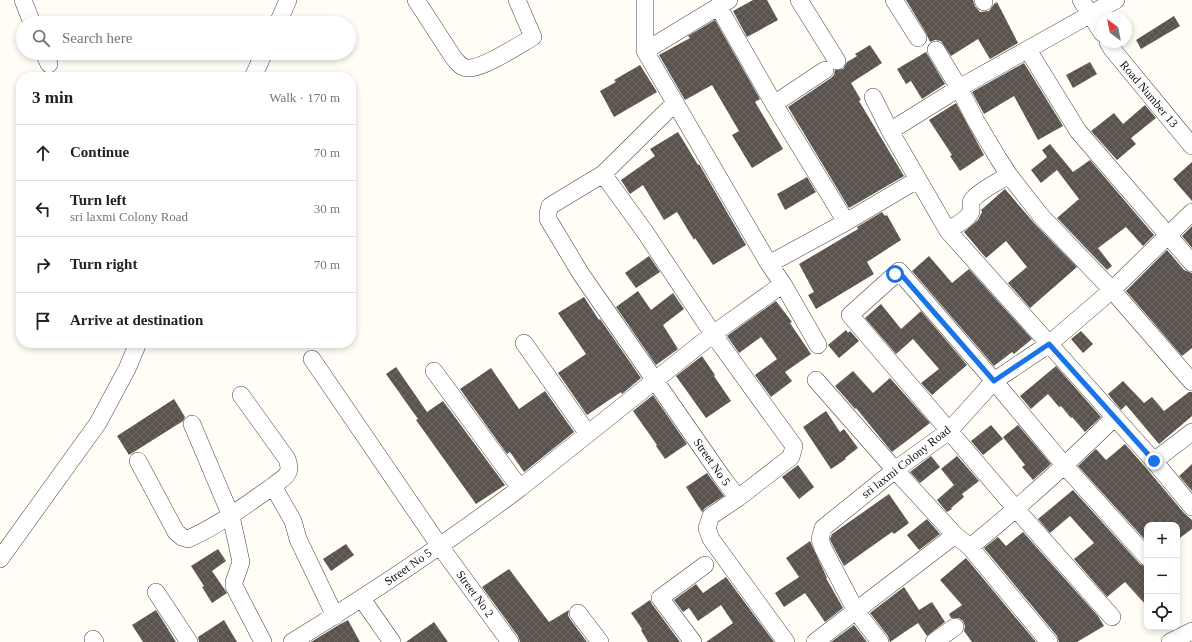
<!DOCTYPE html>
<meta charset="utf-8">
<style>
:root{--surface:#fff;--page:#f2f2f2;--text:#222;--muted:#767676;--line:#e0e0e0}
body{margin:0;font-family:Georgia,serif;background:var(--page);color:var(--text)}
.controls{position:absolute;right:12px;bottom:12px;display:grid;overflow:hidden;border-radius:8px;box-shadow:0 2px 6px #0003}
.controls button{width:36px;height:36px;display:grid;place-items:center;padding:0;border:0;border-bottom:1px solid var(--line);background:var(--surface);color:var(--text);font:20px sans-serif}
.compass{position:absolute;left:1096px;top:12px;width:36px;height:36px;border-radius:50%;background:var(--surface);box-shadow:0 2px 6px #0003;rotate:328deg}
.stop{position:absolute;width:12px;height:12px;margin:-9px;border:3px solid #1a73e8;border-radius:50%;background:#fff}
.stop.end{background:#1a73e8;border-color:#fff;box-shadow:0 1px 4px #0008}
.list{margin:0;padding:0;list-style:none}
h2{display:flex;justify-content:space-between;align-items:center;height:52px;margin:0;padding:0 16px;font-size:17px}
h2 small{font-size:13px;font-weight:400;color:var(--muted)}
.list li{display:grid;grid-template-columns:26px 1fr auto;gap:12px;align-items:center;box-sizing:border-box;height:56px;padding:0 16px;border-top:1px solid var(--line)}
.list b{display:block;font-size:15px;white-space:nowrap}
.list p{margin:0;font-size:13px;white-space:nowrap;color:var(--muted)}
.list em{font-size:13px;font-style:normal;color:var(--muted)}
.icon{flex:none;width:22px;height:22px;fill:none;stroke:currentColor;stroke-width:2;stroke-linecap:round;stroke-linejoin:round}
.map{position:relative;flex:none;width:1192px;height:642px;overflow:hidden}
.search{position:absolute;background:var(--surface);box-shadow:0 2px 6px #0003;left:16px;top:16px;width:340px;height:44px;display:flex;align-items:center;gap:10px;box-sizing:border-box;padding:0 14px;border-radius:22px;color:var(--muted);font-size:15px}
.panel{position:absolute;background:var(--surface);box-shadow:0 2px 6px #0003;left:16px;top:72px;width:340px;height:276px;border-radius:16px}
.map>svg:first-child{display:block}
.building{fill:url(#building-cross-hatch)}
.lines{fill:none;stroke-linecap:round;stroke-linejoin:round}
.minor-casing{stroke:#444;stroke-width:18}
.minor{stroke:#fff;stroke-width:17}
.route{stroke:#1a73e8;stroke-width:5}
.labels{text-anchor:middle;stroke-width:4;stroke-linejoin:round;paint-order:stroke}
.street-label{font-size:12px;fill:#111;stroke:#fff}
</style>
<div class="map">
<svg width="1192" height="642" viewBox="0 0 1192 642">
<defs>
<pattern id="building-cross-hatch" width="8" height="8" patternUnits="userSpaceOnUse"><rect width="8" height="8" fill="#5a524d"/><path d="M0 0l8 8M0 8l8-8" fill="none" stroke="#6d6662"/></pattern>
</defs>
<rect width="100%" height="100%" fill="#fffdf5"/>
<path class="building" d="M753,0H767L778,20L747,37L733,11Z
M906,0H973L975,6L980,12L989,11L994,4L997,2L1018,43L990,59L978,39L951,56L941,41L935,40L930,42L926,33Z
M1174,16L1180,26L1141,49L1136,40Z
M715,20L760,99L755,102L783,149L752,168L732,135L739,131L712,85L685,100L659,55L690,38L688,36Z
M870,45L882,63L851,83L861,100L859,101L904,176L849,208L788,107L831,78L834,75L835,70L843,69L847,62L857,56L855,54Z
M926,52L945,84L922,99L911,81L906,84L897,69Z
M1090,62L1097,74L1073,88L1066,75Z
M1024,63L1063,126L1038,140L1014,96L984,114L972,92Z
M640,65L657,92L614,117L600,91L616,82L614,80Z
M956,103L984,155L960,171L950,156L952,155L929,120Z
M1145,105L1156,118L1131,138L1136,144L1117,160L1091,131L1114,113L1123,124Z
M678,132L698,165L699,164L746,245L713,265L695,238L694,240L677,212L664,220L643,185L630,194L621,180L655,156L650,149Z
M1050,144L1073,172L1090,160L1154,235L1143,246L1126,227L1098,248L1112,266L1107,270L1057,218L1079,199L1057,170L1041,183L1031,170L1047,157L1042,150Z
M1192,162V201L1173,179Z
M807,177L816,192L785,210L777,194Z
M1005,189L1034,223L1077,267L1030,308L1008,283L1027,267L1006,241L986,258L964,232L978,220L982,212L981,210Z
M882,212L885,216L887,215L901,240L867,262L874,274L816,309L808,295L814,292L799,264L858,229L857,227Z
M1192,226V248L1182,236Z
M1167,250L1184,270L1192,273V348L1182,356L1126,291Z
M649,256L660,272L636,288L625,273Z
M929,256L952,283L969,269L1032,339L1014,354L1012,352L994,366L912,271Z
M638,291L651,310L673,293L684,309L663,325L678,349L656,365L616,307Z
M584,297L599,320L600,319L641,378L622,394L621,392L587,415L558,373L586,354L558,313Z
M776,301L792,322L790,323L811,354L785,372L792,381L771,397L755,375L777,359L761,337L739,353L727,336Z
M881,304L901,329L921,311L967,365L932,395L921,383L939,369L913,339L896,354L865,318Z
M846,330L848,333L850,331L859,341L839,358L828,345Z
M1081,331L1093,344L1083,353L1071,339Z
M702,356L715,375L714,376L731,401L706,418L676,376Z
M1056,366L1101,417L1085,432L1072,417L1071,418L1061,406L1059,407L1048,394L1031,409L1020,396Z
M396,367L427,412L443,401L505,485L476,504L416,420L418,419L386,374Z
M491,368L519,409L545,391L574,432L524,472L510,452L507,454L460,389Z
M853,371L873,393L890,378L930,423L892,452L856,408L855,409L835,386Z
M1123,381L1144,403L1152,397L1164,411L1189,392H1192V416L1159,444L1126,405L1121,410L1108,394Z
M653,395L687,444L665,459L656,446L657,445L633,411Z
M174,399L185,417L183,421L129,455L117,436Z
M826,411L840,432L844,429L858,448L845,458L846,459L831,469L803,427Z
M991,425L1003,439L983,455L971,441Z
M1018,425L1051,464L1033,480L1022,467L1025,465L1003,437Z
M1125,444L1146,468L1184,513L1192,520V529L1177,540V525H1147V542L1078,466L1096,449L1106,460Z
M931,456L940,467L920,483L910,472Z
M957,456L979,481L962,494L964,497L951,508L952,509L947,512L937,500L954,485L941,469Z
M1192,464V491L1179,476Z
M798,465L814,487L799,499L782,477Z
M707,473L724,496L705,508L702,512L686,487Z
M1073,490L1140,564L1147,567V606L1125,582L1107,597L1074,559L1094,543L1070,516L1050,533L1038,519Z
M889,494L909,523L894,534L892,532L844,566L832,544L830,539L832,534Z
M927,519L940,534L919,550L907,535Z
M1023,532L1098,616L1104,626L1077,642H1059L1057,636L984,548L998,537L1006,546Z
M810,541L827,578H826L843,608L825,622L805,593L784,607L775,593L799,577L786,558Z
M346,544L354,555L331,571L323,559Z
M218,549L226,561L212,571L227,593L212,603L202,587L204,586L191,566Z
M966,558L1036,642H972L964,631L965,626L963,621L959,618H951L949,614L962,605L940,580Z
M509,569L549,622L569,610L568,615L570,619L587,642H520L518,636L482,587Z
M726,577L774,642H706L733,623L721,605L698,621L689,608L683,612L674,600L696,584L703,593Z
M904,587L919,610L932,602L945,622L927,636L918,623L890,642L888,636L870,613Z
M650,600L652,604L680,642H648L641,630L642,629L631,613Z
M156,610L176,642H143L132,625Z
M224,620L237,642H199L198,637Z
M348,620L360,642H311L337,626Z
M434,622L448,642H406Z
M854,625L867,642H831Z"/>
<g class="lines">
<defs>
<path id="minor" d="M23,0L32,23
M416,0L453,57C457,62 461,68 468,68C483,69 519,45 533,37L517,0
M645,0V51L729,0
M799,0L837,61
M894,0L918,38
M983,0L984,2
M1081,0L1102,33
M1116,0L959,88L890,131L948,231L1154,461L1192,507
M718,6L774,104L846,222
M278,23L288,0
M1108,42L1112,49L1192,146
M936,50L959,88L976,121L998,158L1009,175L1041,216L1112,290L1192,382
M1028,50L1078,131L1192,263
M645,51L769,264L783,284L818,345
M44,53L49,64
M253,77L264,53
M873,97L890,131
M675,103L603,174L550,206L548,213V219L581,274L722,477L738,498L711,516L707,528L711,539L786,642
M774,104L825,70
M603,174L645,232L713,334L794,446L791,457L738,498
M948,231C953,227 971,217 971,211C972,206 969,203 973,199C982,189 998,182 1009,175
M769,264L846,222L917,180
M524,343L588,434
M312,359L439,545L510,642
M816,380L895,470L955,535
M241,395L287,459C293,475 284,477 273,486
M192,424L231,516L241,562L234,582V586L263,642
M138,461L176,532L182,537L188,539C219,525 245,506 273,486L293,521L298,539L335,616
M1154,461L1192,432
M520,488L713,334L783,284
M970,547C1021,506 1067,464 1114,418
M0,559L98,423L127,369L138,343
M156,592L189,642
M362,599L392,642
M578,613L600,642
M1112,617L1016,509L850,315L899,271L994,381L1065,466L1147,557
M93,639L95,642
M292,642C370,594 447,543 520,488L434,371
M693,642L660,598L705,565
M815,642L955,535L970,547L1049,642
M880,642L856,611L823,548L820,539L823,528L895,470L949,431L994,381L1049,344L1112,290L1192,212
M934,642L955,627
M1170,642L1192,631"/>
</defs>
<use href="#minor" class="minor-casing"/>
<use href="#minor" class="minor"/>
</g>
<g class="lines">
<path class="route" d="M895,274L899,272L994,381L1049,344L1154,461"/>
</g>
<g class="labels">
<g class="street-label">
<text transform="translate(1149 94) rotate(50)" y="4">Road Number 13</text>
<text transform="translate(712 462) rotate(55)" y="4">Street No 5</text>
<text transform="translate(906 462) rotate(-38)" y="4">sri laxmi Colony Road</text>
<text transform="translate(408 567) rotate(-35)" y="4">Street No 5</text>
<text transform="translate(475 594) rotate(54)" y="4">Street No 2</text>
</g>
</g>
</svg>
<div class="controls">
<button>+</button>
<button>−</button>
<button><svg class="icon" aria-label="locate" viewBox="0 0 24 24"><circle cx="12" cy="12" r="6"/><path d="M12 2v4M12 18v4M2 12h4M18 12h4"/></svg></button>
</div>
<svg class="compass" viewBox="-18 -18 36 36"><path d="M0-13l5 13h-10z" fill="#e53935"/><path d="M0 13l5-13h-10z" fill="#767676"/></svg>
<div class="stop" style="left:895px;top:274px"></div>
<div class="stop end" style="left:1154px;top:461px"></div>
<div class="search"><svg class="icon" aria-label="search" viewBox="0 0 24 24"><circle cx="10" cy="10" r="6"/><path d="M15 15l6 6"/></svg>Search here</div>
<section class="panel">
<h2>3 min<small>Walk · 170 m</small></h2>
<ul class="list">
<li><svg class="icon" aria-label="ahead" viewBox="0 0 24 24"><path d="M12 20V5M6 11l6-6 6 6"/></svg><div><b>Continue</b></div><em>70 m</em></li>
<li><svg class="icon" aria-label="left" viewBox="0 0 24 24"><path d="M17 20v-9H6M10 6l-5 5 5 5"/></svg><div><b>Turn left</b><p>sri laxmi Colony Road</p></div><em>30 m</em></li>
<li><svg class="icon" aria-label="right" viewBox="0 0 24 24"><path d="M7 20v-9h11M14 6l5 5-5 5"/></svg><div><b>Turn right</b></div><em>70 m</em></li>
<li><svg class="icon" aria-label="arrive" viewBox="0 0 24 24"><path d="M6 21V4h12l-3 4 3 4H6"/></svg><div><b>Arrive at destination</b></div></li>
</ul>
</section>
</div>
